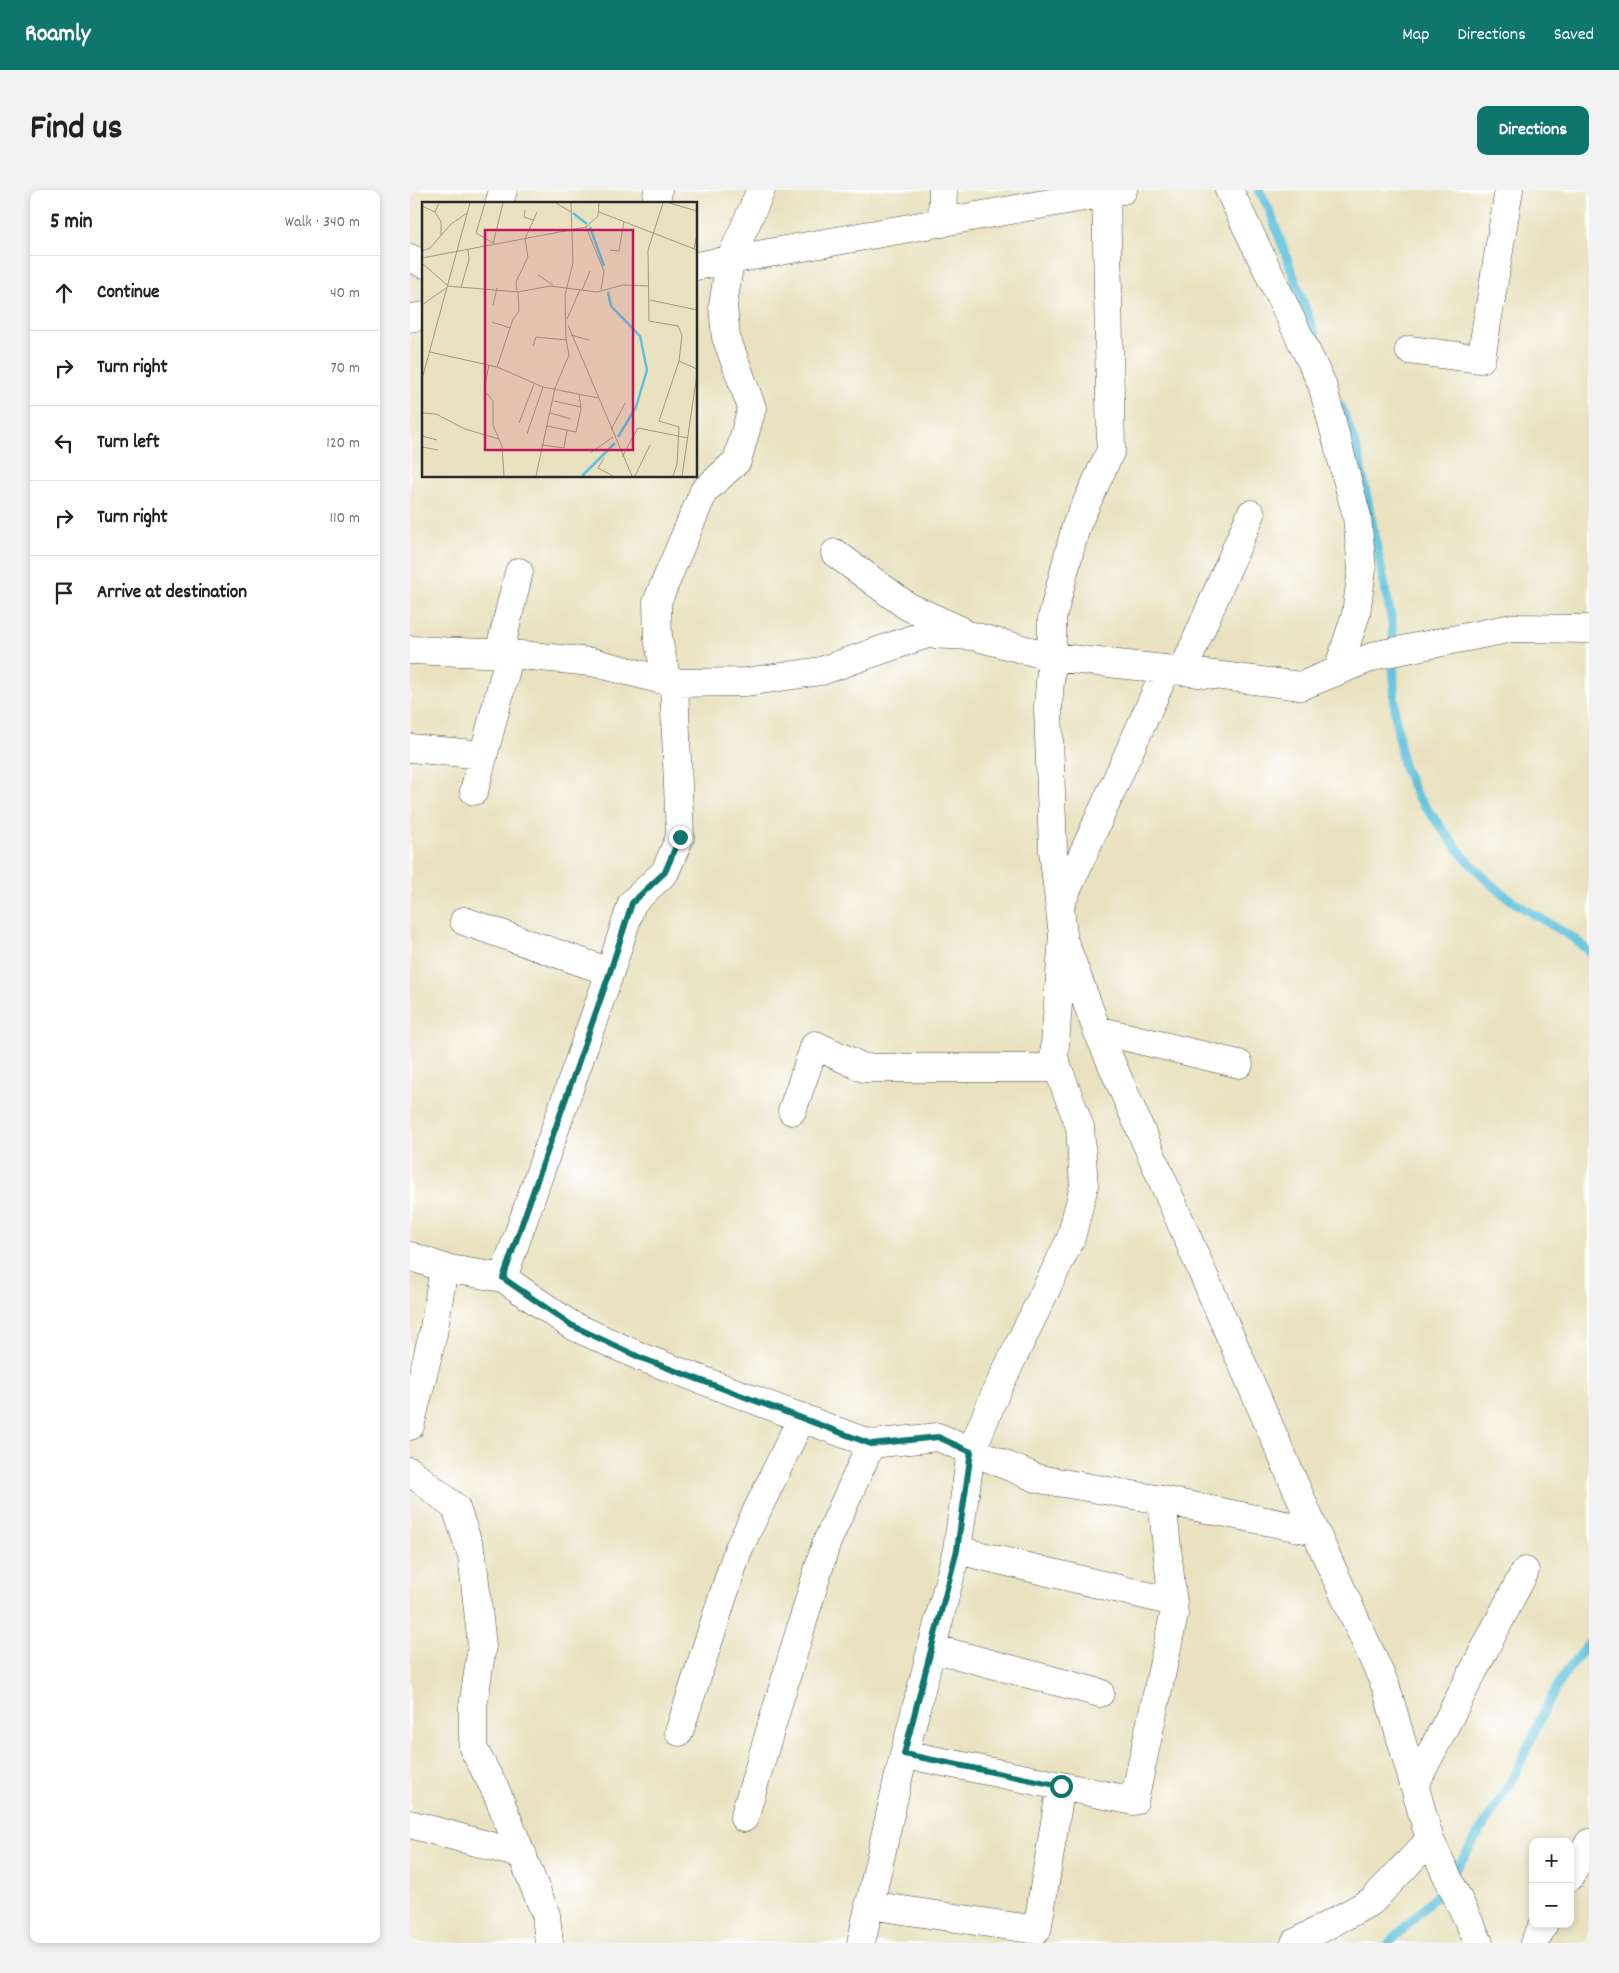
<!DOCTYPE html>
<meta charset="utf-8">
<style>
:root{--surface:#fff;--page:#f2f2f2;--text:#222;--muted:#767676;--line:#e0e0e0;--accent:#0f766e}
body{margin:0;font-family:Dekko,sans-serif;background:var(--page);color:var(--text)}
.controls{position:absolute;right:15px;bottom:15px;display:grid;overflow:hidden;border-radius:10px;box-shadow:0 2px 8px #0003}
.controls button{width:45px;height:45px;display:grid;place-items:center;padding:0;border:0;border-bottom:1px solid var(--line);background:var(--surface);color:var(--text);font:25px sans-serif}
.stop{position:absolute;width:15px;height:15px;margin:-11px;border:4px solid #0f766e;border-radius:50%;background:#fff}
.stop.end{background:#0f766e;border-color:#fff;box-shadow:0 1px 5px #0008}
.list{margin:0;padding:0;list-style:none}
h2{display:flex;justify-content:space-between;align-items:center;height:65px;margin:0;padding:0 20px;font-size:21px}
h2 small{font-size:16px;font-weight:400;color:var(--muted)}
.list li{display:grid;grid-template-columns:32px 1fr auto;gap:15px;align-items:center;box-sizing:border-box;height:75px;padding:0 20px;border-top:1px solid var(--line)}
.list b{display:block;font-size:19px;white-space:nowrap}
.list em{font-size:16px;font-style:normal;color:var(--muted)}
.icon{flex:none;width:28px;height:28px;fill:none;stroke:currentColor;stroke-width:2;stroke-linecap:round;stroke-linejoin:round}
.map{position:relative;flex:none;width:1179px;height:1753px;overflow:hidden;border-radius:10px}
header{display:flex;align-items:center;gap:30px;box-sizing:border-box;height:70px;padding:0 25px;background:var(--accent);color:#fff}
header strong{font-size:24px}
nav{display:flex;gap:28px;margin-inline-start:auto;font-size:18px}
.intro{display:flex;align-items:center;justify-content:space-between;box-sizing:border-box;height:120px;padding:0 30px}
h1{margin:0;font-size:35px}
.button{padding:12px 22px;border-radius:10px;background:var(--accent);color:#fff;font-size:18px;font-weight:700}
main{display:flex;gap:30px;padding:0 30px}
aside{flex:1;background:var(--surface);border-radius:10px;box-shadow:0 2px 8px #0003}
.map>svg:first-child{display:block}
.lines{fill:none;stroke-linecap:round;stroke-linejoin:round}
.stream{stroke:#5ec1dc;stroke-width:9}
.minor-casing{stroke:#484641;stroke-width:29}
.minor{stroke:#fff;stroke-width:28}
.route{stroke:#0f766e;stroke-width:6}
.inset-river{fill:none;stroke:#5ec1dc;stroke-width:2.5}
.inset-road{fill:none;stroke:#9d9884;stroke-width:1}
.view{fill:#c2185b;fill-opacity:0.15;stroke:#c2185b;stroke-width:2.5}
.inset-edge{fill:none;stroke:#2b2b2b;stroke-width:2.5}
</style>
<header>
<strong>Roamly</strong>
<nav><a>Map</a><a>Directions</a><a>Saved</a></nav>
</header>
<div class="intro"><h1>Find us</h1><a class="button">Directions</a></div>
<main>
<aside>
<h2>5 min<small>Walk · 340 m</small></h2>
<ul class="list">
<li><svg class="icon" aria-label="ahead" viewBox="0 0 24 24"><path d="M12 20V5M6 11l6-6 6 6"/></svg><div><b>Continue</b></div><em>40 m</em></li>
<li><svg class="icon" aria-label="right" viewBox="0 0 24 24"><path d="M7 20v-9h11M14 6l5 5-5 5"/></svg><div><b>Turn right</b></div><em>70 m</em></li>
<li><svg class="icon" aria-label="left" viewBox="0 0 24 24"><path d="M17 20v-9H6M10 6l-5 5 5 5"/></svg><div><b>Turn left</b></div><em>120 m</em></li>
<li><svg class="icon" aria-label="right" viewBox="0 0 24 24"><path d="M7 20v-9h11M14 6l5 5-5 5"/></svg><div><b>Turn right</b></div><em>110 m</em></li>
<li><svg class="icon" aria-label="arrive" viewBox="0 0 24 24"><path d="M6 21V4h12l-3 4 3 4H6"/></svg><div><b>Arrive at destination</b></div></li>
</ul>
</aside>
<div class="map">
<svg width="1179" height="1753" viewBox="0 0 1179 1753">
<rect width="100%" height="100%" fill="#fff"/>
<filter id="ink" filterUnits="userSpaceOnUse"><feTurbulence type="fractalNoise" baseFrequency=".02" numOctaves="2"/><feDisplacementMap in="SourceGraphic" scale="10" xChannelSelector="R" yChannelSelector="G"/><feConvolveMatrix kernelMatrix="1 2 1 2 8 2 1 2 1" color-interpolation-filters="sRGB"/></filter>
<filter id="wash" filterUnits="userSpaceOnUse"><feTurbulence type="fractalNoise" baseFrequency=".0096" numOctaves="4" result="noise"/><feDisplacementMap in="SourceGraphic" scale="20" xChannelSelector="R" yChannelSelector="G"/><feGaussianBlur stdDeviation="1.12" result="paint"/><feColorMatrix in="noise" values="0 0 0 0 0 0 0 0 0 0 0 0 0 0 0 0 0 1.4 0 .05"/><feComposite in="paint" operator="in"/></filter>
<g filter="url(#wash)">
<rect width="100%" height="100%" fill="#e9e1bf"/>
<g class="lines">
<path class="stream" d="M849,0L859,19L914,169
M931,216L948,263L982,432L985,523L993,575L1007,606L1054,667L1080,693L1102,711L1165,749L1179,762
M979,1753L1025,1707L1052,1670L1105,1585L1132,1525L1153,1486L1179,1453"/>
</g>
</g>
<g filter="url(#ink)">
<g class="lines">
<defs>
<path id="minor" d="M819,0L912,194L947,327L952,379L946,424L928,480
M89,14L93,0
M246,14L248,0
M532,33L533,0
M0,68L14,74
M286,76L713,0
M0,128L14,126
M999,160L1071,169L1099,0
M425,363L497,416L550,440
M0,460L100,464L182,472L264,493L336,492L411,481L517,444L563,446L642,467L773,481L891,496L967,465L1102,438L1179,439
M89,464L109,382
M773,481L841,324
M257,491L248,449L247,412L294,301L327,271L342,218L316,147L313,116L320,70L351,0
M0,558L73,565
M64,601L100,464
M650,715L756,480
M54,731L200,782
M656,756L687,840L905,1341L976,1497L1020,1650L1069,1753
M687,840L829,874
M382,921L405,855L454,878H648
M0,1066L34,1078L93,1088L200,782L222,713L255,682L270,647L264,493
M93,1088L161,1135L231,1167L461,1254L528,1247L629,1289L752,1310L905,1341
M0,1236L23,1144L34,1078
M0,1281L46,1318L62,1365L72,1456L63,1517V1558L86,1601L136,1725L139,1753
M547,1360L763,1412
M522,1458L690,1503
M269,1542L328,1360L392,1227
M494,1564L724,1611L764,1425L752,1310
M1004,1596L1115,1381
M334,1628L416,1354L461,1254
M0,1634L113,1665
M1160,1687L1179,1653
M459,1715L627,1740L651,1596
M451,1753L489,1585L547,1360L561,1262L586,1202L661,1048L674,996L670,937L644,868L653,745L643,660L638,517L642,467V428L666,336L701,260L696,0
M885,1753L962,1711L1020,1650
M1124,1753L1134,1734"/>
</defs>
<use href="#minor" class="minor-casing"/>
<use href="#minor" class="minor"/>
</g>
</g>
<g class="lines" filter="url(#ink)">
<path class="route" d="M270,647L255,682L222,713L200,782L93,1088L161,1135L231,1168L461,1254L528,1247L561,1262L547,1360L494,1564L651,1596"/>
</g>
<g transform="translate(12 12)">
<rect width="275" height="275" fill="#e9e1bf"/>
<path class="inset-river" d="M151,11L165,22M168,25L182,64M186,90L189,104L218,134L225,168L214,205L196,235M160,274L193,241"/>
<path class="inset-road" d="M63,1L54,31L71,41M134,1L149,10M241,1L226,48L227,119L256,124L260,133L257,159L237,219L257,225L255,262L251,274M247,1L275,9M0,4L13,10L17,1M103,8L102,15L111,18M13,10L19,20V33M177,10L275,48M164,25L182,69L179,88M71,42L81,1M272,47L275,32M188,48L197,49L202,19M0,49L8,46L29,22L45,11M0,56L164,25L176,14L177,1M0,61L25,83M116,73L131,83M25,84L96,90L128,84L175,90L201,83L227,84M39,85L47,58L46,47M160,88L168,69M95,90L94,80L106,55L103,37L115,10M228,98L275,108M0,103L24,86M71,103L75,86M145,117L158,88M70,120L88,126M146,123L210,274M149,133L167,138M111,144L114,135L144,138M8,150L75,165L91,117L97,109L96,90M257,159L275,167M67,163L62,188L71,199V223L80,244L82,274M75,165L121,185L176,196M0,177L48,1M132,199L159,205M0,211L14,212L43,227L77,237M128,211L149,217M97,221L112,182M125,224L154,230L159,207L157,192M189,228L203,201M105,232L121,185M0,234L15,238M120,243L142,246L145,228M0,245L16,248M168,251L191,235M200,255L216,226L266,236M182,256L176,266L191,274M114,274L133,186L147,153L144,137L143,93L151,61L149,1M213,274L228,243M260,274L275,172"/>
<path class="view" d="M63,28H211V248H63Z"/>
<rect width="275" height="275" class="inset-edge"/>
</g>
</svg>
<div class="controls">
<button>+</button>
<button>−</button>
</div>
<div class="stop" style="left:651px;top:1596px"></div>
<div class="stop end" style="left:270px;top:647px"></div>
</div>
</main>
